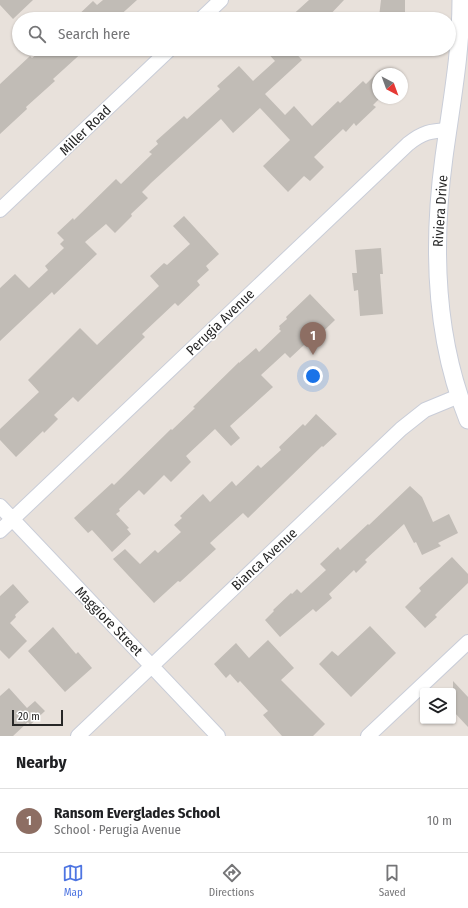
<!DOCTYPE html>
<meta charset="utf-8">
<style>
:root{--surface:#fff;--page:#f2f2f2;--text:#202124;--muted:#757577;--line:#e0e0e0;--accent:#4e75e2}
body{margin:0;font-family:"Fira Sans Condensed",sans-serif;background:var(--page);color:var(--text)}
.controls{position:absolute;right:12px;bottom:12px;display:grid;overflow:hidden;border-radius:4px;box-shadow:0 1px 3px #0004}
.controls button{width:36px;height:36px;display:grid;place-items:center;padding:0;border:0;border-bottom:1px solid var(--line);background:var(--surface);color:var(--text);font:20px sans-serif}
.compass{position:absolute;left:372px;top:68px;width:36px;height:36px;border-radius:50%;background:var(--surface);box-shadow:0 1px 3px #0004;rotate:139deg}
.scale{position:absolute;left:12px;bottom:10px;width:51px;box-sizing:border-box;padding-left:4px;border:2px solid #272727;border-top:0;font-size:11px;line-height:14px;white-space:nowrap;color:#272727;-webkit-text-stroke:3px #fff;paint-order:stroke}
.you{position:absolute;left:313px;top:376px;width:14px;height:14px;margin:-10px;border:3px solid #fff;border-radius:50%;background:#1a73e8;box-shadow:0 0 0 6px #1a73e833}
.badge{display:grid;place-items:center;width:26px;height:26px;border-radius:50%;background:var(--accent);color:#fff;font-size:13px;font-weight:700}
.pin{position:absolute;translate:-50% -33px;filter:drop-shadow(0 1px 2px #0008)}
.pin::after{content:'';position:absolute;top:21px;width:14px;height:12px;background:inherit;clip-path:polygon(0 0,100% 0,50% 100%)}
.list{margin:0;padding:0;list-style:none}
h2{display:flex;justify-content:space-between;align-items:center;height:52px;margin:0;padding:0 16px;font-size:17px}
h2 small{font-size:13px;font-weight:400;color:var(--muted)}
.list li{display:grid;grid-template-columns:26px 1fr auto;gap:12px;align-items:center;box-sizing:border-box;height:64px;padding:0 16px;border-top:1px solid var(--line)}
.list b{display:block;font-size:15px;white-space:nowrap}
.list p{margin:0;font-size:13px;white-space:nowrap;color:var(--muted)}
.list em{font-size:13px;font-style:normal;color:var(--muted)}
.icon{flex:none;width:22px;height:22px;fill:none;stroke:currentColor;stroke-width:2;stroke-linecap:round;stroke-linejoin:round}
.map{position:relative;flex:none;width:468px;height:736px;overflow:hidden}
.search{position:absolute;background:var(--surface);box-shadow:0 1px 3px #0004;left:12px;right:12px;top:12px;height:44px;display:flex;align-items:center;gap:10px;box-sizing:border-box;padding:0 14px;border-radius:22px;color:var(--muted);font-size:15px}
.sheet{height:116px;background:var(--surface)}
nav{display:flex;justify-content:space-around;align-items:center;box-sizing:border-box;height:56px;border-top:1px solid var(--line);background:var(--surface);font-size:11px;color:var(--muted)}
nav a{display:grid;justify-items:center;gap:2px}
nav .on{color:var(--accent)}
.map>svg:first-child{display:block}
.building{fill:#c1bcb6}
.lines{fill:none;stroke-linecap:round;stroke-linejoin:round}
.minor-casing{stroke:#c9cdd8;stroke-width:16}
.tertiary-casing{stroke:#c9cdd8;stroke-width:19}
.minor{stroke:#fff;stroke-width:14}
.tertiary{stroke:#fff;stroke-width:17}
.labels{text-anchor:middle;stroke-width:3;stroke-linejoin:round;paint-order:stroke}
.street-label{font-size:14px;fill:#272727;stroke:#fff}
</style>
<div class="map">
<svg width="468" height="736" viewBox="0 0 468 736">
<rect width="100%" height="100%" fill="#e8e1db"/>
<path class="building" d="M0,0H33L13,19L0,5Z
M103,0H137L116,19H74L93,1L97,5Z
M309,0H344L326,19H288Z
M381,0H405V19L379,17Z
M43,49H86L53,79L55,81L26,107L27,109L0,134V84L30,56L32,58Z
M264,49H292L302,60L265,94L285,115L294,106L312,126L338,101L340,103L363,81L366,84L380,70L384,74H378V98H380L373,105L376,107L356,126L354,123L346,132L343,129L314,157L324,167L310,181L304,176L288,192L263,166L290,140L260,108L233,133L221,119L151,183L142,192L148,198L131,214L132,216L115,233L106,224L85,242L97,254L54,295L52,292L0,341V288L15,274L29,288L48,270L45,266L64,248L60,244L64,240L57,233L73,218L74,220L116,179L121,184L152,154L149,152L158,144L156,141L183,117L184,116L187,119L220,89L217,86L239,66L253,81L275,61Z
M184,216L219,254L206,266L209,270L197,281L200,285L178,306L175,303L142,334L145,337L78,402L73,397L54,415L58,419L44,433L43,431L16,457L0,440V429L39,392L28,380L80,328L97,345L159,286L150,276L164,263L167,265L190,244L173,226Z
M381,248L383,274H380L383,314L360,316L358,290L354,291L352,273H357L355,250Z
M310,294L335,320L307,347L304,345L290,358L285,353L261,375L273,387L230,426L240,438L231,446L215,429L186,456L191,462L171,482L164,475L144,495L139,490L119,509L120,511L116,514L129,528L127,529L131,534L112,552L92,530L88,533L74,518L112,483L114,485L171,429L172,430L195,408L193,407L239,362V363L256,348L259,352L281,331L279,329L280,328L279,326L287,319L286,317Z
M316,414L337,434L323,447L322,446L248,518L243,513L210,543L216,549L180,582L178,581L154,603L113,559L125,549L140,564L155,550L158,553L181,532L174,525L182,518L180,516L203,494L210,502L232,481L236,486L258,465L261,468L281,450L279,447L303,424L305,426Z
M410,486L422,497L433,522L449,514L458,533L438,543L441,546L422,555L416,542L414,543L404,524L365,560L367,562L356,573L354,570L329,594L332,598L316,612L313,609L280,637L265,620L274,611L273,610L291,593L292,594L297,589L301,593L326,570L320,564L338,547L340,550L368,524L369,525Z
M452,557L468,574V583L435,615L437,617L425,628L405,607L421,591L419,588Z
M13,584L29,602L15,615L16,617L10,623L27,641L9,659L0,650V596Z
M370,626L396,653L351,697L319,664L332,651L338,656Z
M53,627L76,654L78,652L92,668L65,692L28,651Z
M268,640L294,668L281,680L325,724L313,736H282L263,715L268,711L240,681L238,683L230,674L226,678L214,664L236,643L249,658Z
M453,681L468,697V727L453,711Z
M9,688L27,708L35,701L45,711L30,725L28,722L13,736H0V696Z"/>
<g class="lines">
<defs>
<path id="minor" d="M201,19L221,0
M0,210L170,49
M0,506L218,736
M0,531L408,144C423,132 430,131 449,130
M78,736L401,429L425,410L459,396
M368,736L468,642"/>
<path id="tertiary" d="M461,0C461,53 451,105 444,157C432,246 434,336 468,420"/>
</defs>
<use href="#minor" class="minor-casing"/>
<use href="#tertiary" class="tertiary-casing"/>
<use href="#minor" class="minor"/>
<use href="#tertiary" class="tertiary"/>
</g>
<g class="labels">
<g class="street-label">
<text transform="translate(85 130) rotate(-44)" y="5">Miller Road</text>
<text transform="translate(440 211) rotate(-86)" y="5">Riviera Drive</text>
<text transform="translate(220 322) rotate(-44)" y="5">Perugia Avenue</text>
<text transform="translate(264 559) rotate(-43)" y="5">Bianca Avenue</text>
<text transform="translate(109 621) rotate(46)" y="5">Maggiore Street</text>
</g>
</g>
</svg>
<div class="controls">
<button><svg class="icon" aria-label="layers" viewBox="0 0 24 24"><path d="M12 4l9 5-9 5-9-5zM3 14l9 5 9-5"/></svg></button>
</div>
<svg class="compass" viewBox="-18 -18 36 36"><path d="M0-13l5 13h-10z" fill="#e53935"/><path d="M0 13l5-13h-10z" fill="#757577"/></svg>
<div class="scale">20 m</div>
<div class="you"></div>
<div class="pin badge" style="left:313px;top:355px;background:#8d6e63">1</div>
<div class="search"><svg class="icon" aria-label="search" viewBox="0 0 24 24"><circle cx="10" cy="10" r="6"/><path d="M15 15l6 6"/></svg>Search here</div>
</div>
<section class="sheet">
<h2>Nearby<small></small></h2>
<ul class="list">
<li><span class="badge" style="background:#8d6e63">1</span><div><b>Ransom Everglades School</b><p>School · Perugia Avenue</p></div><em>10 m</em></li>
</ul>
</section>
<nav>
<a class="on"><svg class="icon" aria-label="map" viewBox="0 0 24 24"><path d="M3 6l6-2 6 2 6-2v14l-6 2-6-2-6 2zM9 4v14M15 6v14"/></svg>Map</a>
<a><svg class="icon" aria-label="directions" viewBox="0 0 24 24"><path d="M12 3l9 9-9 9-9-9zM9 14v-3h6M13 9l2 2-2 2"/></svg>Directions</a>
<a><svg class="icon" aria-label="saved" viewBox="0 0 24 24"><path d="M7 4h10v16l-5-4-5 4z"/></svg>Saved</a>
</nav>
